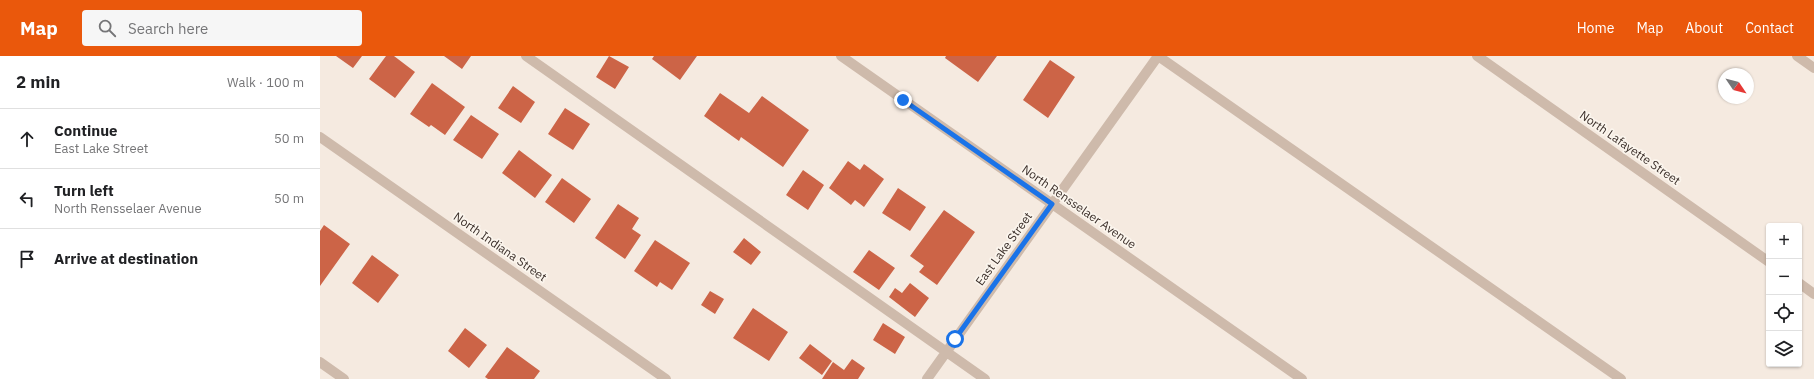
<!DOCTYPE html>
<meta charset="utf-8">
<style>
:root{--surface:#fff;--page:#f6f6f6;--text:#202124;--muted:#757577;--line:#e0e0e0;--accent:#ea580c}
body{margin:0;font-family:"IBM Plex Sans",sans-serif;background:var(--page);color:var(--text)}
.controls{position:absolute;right:12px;bottom:12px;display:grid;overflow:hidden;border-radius:4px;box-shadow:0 1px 3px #0004}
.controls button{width:36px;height:36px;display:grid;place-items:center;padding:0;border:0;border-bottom:1px solid var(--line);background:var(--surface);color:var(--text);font:20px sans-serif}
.compass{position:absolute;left:1398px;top:12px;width:36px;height:36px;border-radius:50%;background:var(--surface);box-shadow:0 1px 3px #0004;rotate:125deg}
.stop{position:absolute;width:12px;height:12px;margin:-9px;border:3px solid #1a73e8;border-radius:50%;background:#fff}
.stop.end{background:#1a73e8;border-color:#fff;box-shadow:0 1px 4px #0008}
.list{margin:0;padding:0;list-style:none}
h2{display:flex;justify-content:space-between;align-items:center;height:52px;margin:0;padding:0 16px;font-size:17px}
h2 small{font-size:13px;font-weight:400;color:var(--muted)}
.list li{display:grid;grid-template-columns:26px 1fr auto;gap:12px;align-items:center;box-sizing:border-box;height:60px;padding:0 16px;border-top:1px solid var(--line)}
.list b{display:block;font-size:15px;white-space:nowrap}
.list p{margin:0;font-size:13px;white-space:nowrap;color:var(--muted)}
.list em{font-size:13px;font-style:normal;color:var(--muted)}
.icon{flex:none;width:22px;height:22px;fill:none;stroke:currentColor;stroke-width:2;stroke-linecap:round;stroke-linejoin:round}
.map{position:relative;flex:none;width:1494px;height:323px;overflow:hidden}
header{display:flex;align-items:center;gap:24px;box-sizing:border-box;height:56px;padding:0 20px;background:var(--accent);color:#fff}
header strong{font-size:19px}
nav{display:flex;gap:22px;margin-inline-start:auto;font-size:14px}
.search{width:280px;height:36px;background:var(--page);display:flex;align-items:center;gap:10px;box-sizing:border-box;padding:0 14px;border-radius:4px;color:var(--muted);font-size:15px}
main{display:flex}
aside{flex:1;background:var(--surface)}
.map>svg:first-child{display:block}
.building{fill:#cc6447}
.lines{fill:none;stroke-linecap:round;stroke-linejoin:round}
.minor{stroke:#cebaab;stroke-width:10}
.route{stroke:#1a73e8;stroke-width:5}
.labels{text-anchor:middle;stroke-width:3.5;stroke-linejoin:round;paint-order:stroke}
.street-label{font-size:12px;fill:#3b2f2a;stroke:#fbf5ed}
</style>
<header>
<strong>Map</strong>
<div class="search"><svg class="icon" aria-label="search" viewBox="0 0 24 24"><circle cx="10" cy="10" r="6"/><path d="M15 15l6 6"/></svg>Search here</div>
<nav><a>Home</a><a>Map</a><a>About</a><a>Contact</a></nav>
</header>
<main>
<aside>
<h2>2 min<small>Walk · 100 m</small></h2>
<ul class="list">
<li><svg class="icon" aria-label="ahead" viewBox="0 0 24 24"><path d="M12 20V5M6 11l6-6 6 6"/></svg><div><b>Continue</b><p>East Lake Street</p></div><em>50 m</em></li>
<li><svg class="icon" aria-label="left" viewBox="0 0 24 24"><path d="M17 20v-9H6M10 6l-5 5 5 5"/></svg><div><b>Turn left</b><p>North Rensselaer Avenue</p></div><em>50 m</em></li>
<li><svg class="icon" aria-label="arrive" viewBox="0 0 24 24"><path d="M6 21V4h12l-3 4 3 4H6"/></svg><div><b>Arrive at destination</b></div></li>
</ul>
</aside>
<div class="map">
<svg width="1494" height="323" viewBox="0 0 1494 323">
<rect width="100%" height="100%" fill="#f5eae0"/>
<path class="building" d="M16,0H42L33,12Z
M66,0H74L95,16L75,42L49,23Z
M124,0H151L142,13Z
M289,0L309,11L295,33L276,21Z
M334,0H377L360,24L332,3Z
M626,0H677L658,26L625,2Z
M730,4L755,21L728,62L703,44Z
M112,27L145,51L125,79L111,69L109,71L90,58Z
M193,30L215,46L201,67L178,52Z
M400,37L429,57L442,40L489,74L463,111L421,81L419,85L384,60Z
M245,52L270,68L253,94L228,78Z
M151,59L179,78L162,103L133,84Z
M199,94L232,119L215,142L182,117Z
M528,105L540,114L544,108L564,123L544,151L535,144L531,149L509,132Z
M483,114L504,129L488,154L466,139Z
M242,122L271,143L254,167L225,146Z
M578,132L606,151L590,175L562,157Z
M298,148L319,162L312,173L321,179L305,203L275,182Z
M624,154L655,176L617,229L599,216L604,210L590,200Z
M4,169L30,188L0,230V175Z
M424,182L441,196L431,209L413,196Z
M335,184L370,207L352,234L340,226L337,231L314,215Z
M549,194L575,212L559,234L533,216Z
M52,199L79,219L58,247L32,227Z
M590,227L609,242L595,261L569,241L575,232L582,237Z
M390,235L404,243L395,258L381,249Z
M433,252L468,276L449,305L413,282Z
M563,267L585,281L575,298L553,284Z
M145,272L167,289L149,312L128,295Z
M490,288L512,305L502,319L479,302Z
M187,291L220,315L214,323H168L165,321Z
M532,303L545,312L538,323H502L513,306L524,314Z"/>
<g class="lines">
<path class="minor" d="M206,0L665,323
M521,0L982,323
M838,0L1301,323
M1157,0L1449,206
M1477,0L1494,12
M0,81L346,323
M1479,227L1494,238
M0,306L24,323
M607,323L838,0"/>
</g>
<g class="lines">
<path class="route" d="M583,44L732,148L635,283"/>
</g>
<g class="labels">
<g class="street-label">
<text transform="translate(1310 92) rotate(35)" y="4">North Lafayette Street</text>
<text transform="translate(759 151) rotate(35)" y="4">North Rensselaer Avenue</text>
<text transform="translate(180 191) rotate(35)" y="4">North Indiana Street</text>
<text transform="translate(684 193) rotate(-54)" y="4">East Lake Street</text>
</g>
</g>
</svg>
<div class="controls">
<button>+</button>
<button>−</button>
<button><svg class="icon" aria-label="locate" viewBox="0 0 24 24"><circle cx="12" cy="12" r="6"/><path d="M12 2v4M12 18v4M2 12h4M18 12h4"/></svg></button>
<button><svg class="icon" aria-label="layers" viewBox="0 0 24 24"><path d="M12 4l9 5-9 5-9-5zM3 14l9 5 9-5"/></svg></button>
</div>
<svg class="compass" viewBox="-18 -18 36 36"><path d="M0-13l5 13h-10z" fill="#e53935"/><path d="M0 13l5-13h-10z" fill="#757577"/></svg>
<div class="stop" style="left:635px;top:283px"></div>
<div class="stop end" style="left:583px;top:44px"></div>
</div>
</main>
